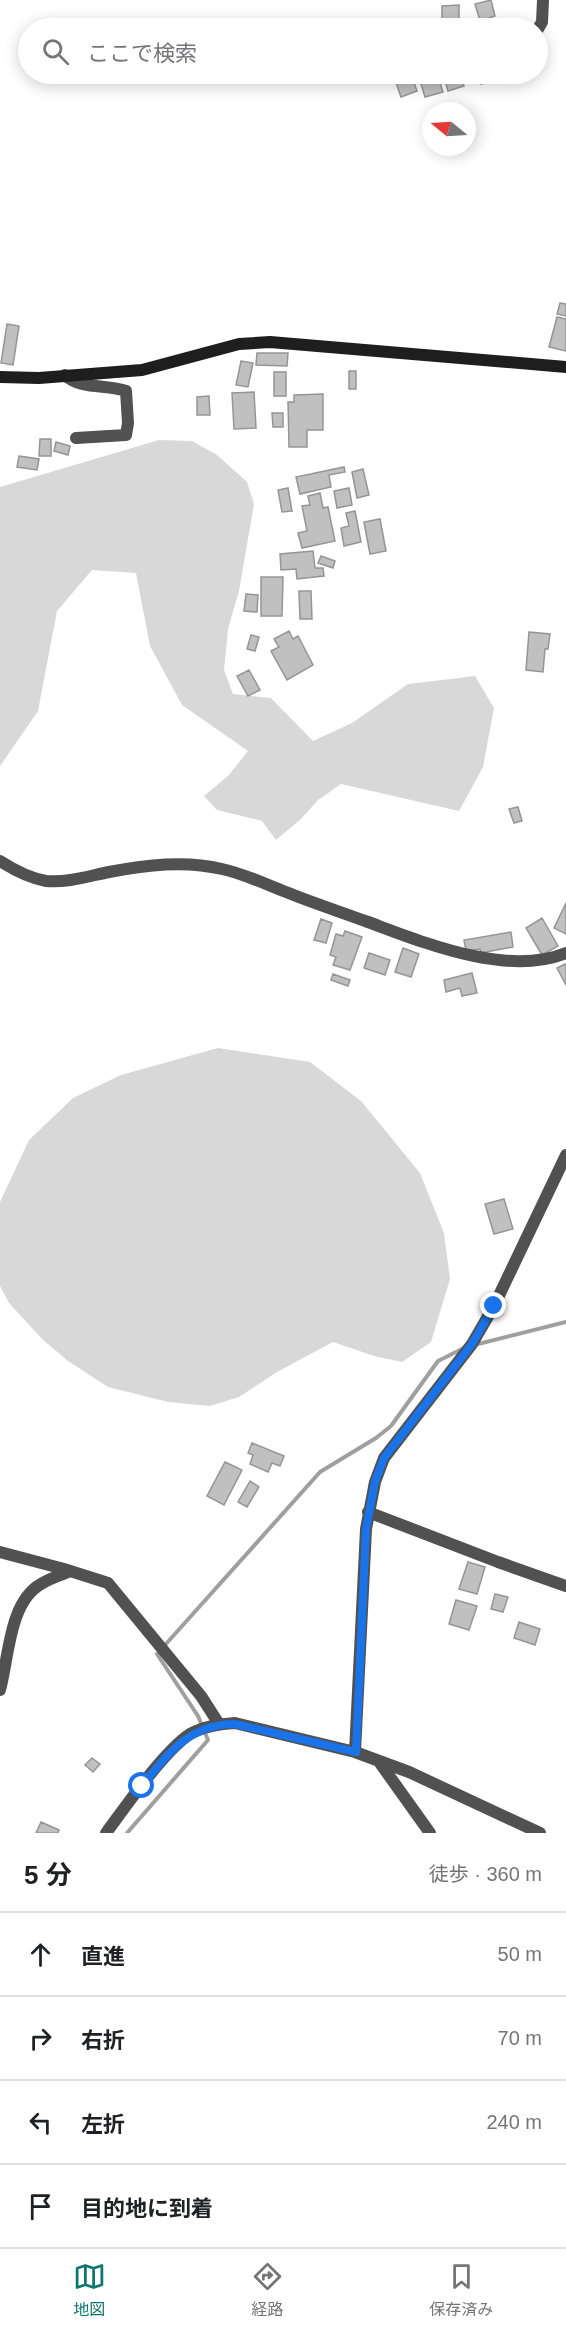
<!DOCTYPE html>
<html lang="ja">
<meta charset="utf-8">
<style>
:root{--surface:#fff;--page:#f6f6f6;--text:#202124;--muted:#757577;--line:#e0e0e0;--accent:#0f766e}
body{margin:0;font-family:Helvetica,"Noto Sans JP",sans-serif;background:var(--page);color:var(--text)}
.compass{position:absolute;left:422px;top:102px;width:54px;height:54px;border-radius:50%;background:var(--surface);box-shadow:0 3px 15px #0003;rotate:288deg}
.stop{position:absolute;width:18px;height:18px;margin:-14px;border:4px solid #1a73e8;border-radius:50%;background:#fff}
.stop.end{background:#1a73e8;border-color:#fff;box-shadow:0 2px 6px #0008}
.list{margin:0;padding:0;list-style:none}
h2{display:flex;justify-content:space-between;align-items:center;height:78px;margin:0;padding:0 24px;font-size:26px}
h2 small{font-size:20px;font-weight:400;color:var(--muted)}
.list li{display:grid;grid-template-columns:39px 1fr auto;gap:18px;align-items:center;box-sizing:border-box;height:84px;padding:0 24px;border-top:2px solid var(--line)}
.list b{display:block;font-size:22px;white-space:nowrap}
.list em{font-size:20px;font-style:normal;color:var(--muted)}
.icon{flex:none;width:33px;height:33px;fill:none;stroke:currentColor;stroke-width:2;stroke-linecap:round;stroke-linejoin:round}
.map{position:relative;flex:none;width:566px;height:1833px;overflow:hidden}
.search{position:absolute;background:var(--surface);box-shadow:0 3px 15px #0003;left:18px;right:18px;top:18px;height:66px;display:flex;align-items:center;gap:15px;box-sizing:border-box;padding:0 21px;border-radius:33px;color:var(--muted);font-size:22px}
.sheet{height:414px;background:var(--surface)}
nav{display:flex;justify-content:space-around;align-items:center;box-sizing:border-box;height:84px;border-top:2px solid var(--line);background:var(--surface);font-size:16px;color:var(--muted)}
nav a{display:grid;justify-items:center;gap:3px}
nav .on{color:var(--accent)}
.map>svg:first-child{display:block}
.green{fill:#d8d8d8}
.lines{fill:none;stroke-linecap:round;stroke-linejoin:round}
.stream{stroke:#9f9f9f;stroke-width:4}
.building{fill:#c0c0c0;stroke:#959595;stroke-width:1.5}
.street{stroke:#515151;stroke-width:12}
.secondary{stroke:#1e1e1e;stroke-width:12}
.route{stroke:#1a73e8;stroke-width:8}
</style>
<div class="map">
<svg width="566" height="1833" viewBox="0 0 566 1833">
<rect width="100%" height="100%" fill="#fff"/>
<path class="green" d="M159,440L192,441L217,455L247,482L254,504L239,591L228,629L224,670L233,694L271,698L313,741L352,723L408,684L475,676L494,708L483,767L459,811L341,784L318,800L302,818L276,840L262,821L217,810L204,796L229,775L248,751L182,705L150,646L136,573L92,570L57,611L38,711L0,766V487Z
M218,1048L310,1062L361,1101L420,1173L444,1233L450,1279L431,1342L402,1362L374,1356L333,1342L277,1372L239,1397L210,1406L168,1402L108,1387L68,1361L42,1339L9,1303L0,1286V1202L29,1140L73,1098L121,1075Z"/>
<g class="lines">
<path class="stream" d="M474,1345L566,1322
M127,1833L208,1740L198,1716L157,1654L320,1472L376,1438L391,1426L438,1361L464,1348"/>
</g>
<path class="building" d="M491,0L495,16L480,21L475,4Z
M459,5V28H442V6Z
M501,19L504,28H483L482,25Z
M393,74H411L417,91L401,97Z
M418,74H437L443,92L425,97Z
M443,74H460L464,86L448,91Z
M478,74H496L497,79L481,84Z
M560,303L566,304V316L557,314Z
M557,317L566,319V351L549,347Z
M7,324L19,326L13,365L1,363Z
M257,353H288L287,366L256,365Z
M241,361L253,363L248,387L236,385Z
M349,371H356V389H349Z
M274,372H286V396H274Z
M254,392L256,428L234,429L232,393Z
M323,394V430H307V447H289L288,402H294V395Z
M209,396L210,415H197V397Z
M272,413H283V427H273Z
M40,439H51V456H39Z
M56,442L70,446L68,455L54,451Z
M19,456L39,459L37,470L17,467Z
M344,467L345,472L329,475L331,487L300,494L296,477Z
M363,469L369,495L357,498L352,472Z
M288,488L292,511L282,512L278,490Z
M349,488L352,505L337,508L334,491Z
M320,493L323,508L328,507L335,541L302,548L298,533L307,531L302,506L310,505L308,496Z
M355,511L361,542L344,546L341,528L349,526L346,513Z
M380,519L386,551L370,554L364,522Z
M313,551L315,568H323L324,576L297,579L296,569L281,570L280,554Z
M321,556L335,561L333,568L318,563Z
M261,577H283L282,616H261Z
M299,591H311L312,619H300Z
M246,594L258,595L257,612L244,611Z
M289,631L293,639L298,636L313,665L287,680L271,651L279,647L274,639Z
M529,632L550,634L548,649H545L543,672L526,670Z
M251,635L259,637L255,651L247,649Z
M249,670L260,690L248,696L237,676Z
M518,807L522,821L514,823L509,809Z
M566,903V934L554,928Z
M542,918L558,946L542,955L526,928Z
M321,919L332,923L326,943L314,940Z
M345,931L362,937L350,970L333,965L336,957L330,955L336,934L343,936Z
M511,932L513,947L481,953L480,949L466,951L464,940Z
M403,948L419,954L411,977L395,972Z
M369,953L390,960L385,975L364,968Z
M565,964L566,965V985L557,968Z
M472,973L477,993L462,996L460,988L446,992L444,980Z
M333,974L350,980L348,986L331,980Z
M504,1199L513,1229L494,1234L485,1204Z
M252,1443L284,1456L280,1466L272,1463L268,1472L250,1464L253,1455L248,1453Z
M225,1462L242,1470L224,1505L207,1496Z
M250,1481L259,1487L247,1507L238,1502Z
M468,1562L485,1567L477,1594L459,1589Z
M495,1594L508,1597L503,1612L491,1609Z
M456,1600L477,1606L469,1630L449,1624Z
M519,1622L540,1629L535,1645L514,1638Z
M92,1758L100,1764L93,1772L85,1765Z
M41,1822L59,1830L58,1833H36Z"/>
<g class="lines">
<path class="street" d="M538,29L542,22L543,0
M65,375C81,390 107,384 126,391L128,423L126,435L76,438
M0,861C14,870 29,878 46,881C67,883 89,876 109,872C146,865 185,860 222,869C245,874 265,884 286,892C313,903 341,912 368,922C425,943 507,977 566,953
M368,1512L498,1562L566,1586
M0,1552L64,1569L108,1583L201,1696L219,1724
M0,1690C9,1657 9,1602 41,1584C50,1578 61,1575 71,1571
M355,1752L366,1529L375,1482L384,1458L472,1344L494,1306L566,1155
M380,1763L430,1833
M106,1833C126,1806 164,1751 190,1734C204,1726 220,1724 235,1723L355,1752L409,1772L540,1833"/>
<path class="secondary" d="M0,377L39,378L142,370L239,344L270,342L566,367"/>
</g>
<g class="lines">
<path class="route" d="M142,1786C168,1753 190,1724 235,1724L356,1752L366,1529L375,1482L384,1458L472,1344L494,1306"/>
</g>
</svg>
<svg class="compass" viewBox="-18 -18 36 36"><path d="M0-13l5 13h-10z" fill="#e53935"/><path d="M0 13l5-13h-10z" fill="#757577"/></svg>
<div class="stop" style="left:142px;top:1786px"></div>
<div class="stop end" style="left:494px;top:1306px"></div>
<div class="search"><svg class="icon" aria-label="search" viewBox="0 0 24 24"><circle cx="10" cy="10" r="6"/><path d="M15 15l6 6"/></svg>ここで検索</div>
</div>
<section class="sheet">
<h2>5 分<small>徒歩 · 360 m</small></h2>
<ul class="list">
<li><svg class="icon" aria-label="ahead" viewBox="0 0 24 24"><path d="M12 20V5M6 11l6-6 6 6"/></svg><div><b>直進</b></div><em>50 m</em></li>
<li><svg class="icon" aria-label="right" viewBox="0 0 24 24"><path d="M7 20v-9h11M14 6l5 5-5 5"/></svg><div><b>右折</b></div><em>70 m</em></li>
<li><svg class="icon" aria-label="left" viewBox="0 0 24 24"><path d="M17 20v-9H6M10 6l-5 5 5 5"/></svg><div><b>左折</b></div><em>240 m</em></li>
<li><svg class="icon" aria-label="arrive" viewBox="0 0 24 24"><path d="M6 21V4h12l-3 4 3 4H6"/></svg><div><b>目的地に到着</b></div></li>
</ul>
</section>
<nav>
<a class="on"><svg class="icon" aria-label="map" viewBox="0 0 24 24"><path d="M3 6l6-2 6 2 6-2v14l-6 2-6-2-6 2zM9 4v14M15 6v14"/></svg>地図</a>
<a><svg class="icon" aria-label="directions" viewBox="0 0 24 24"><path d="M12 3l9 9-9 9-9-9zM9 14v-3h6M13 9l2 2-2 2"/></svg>経路</a>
<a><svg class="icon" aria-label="saved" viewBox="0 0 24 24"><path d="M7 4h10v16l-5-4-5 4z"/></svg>保存済み</a>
</nav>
